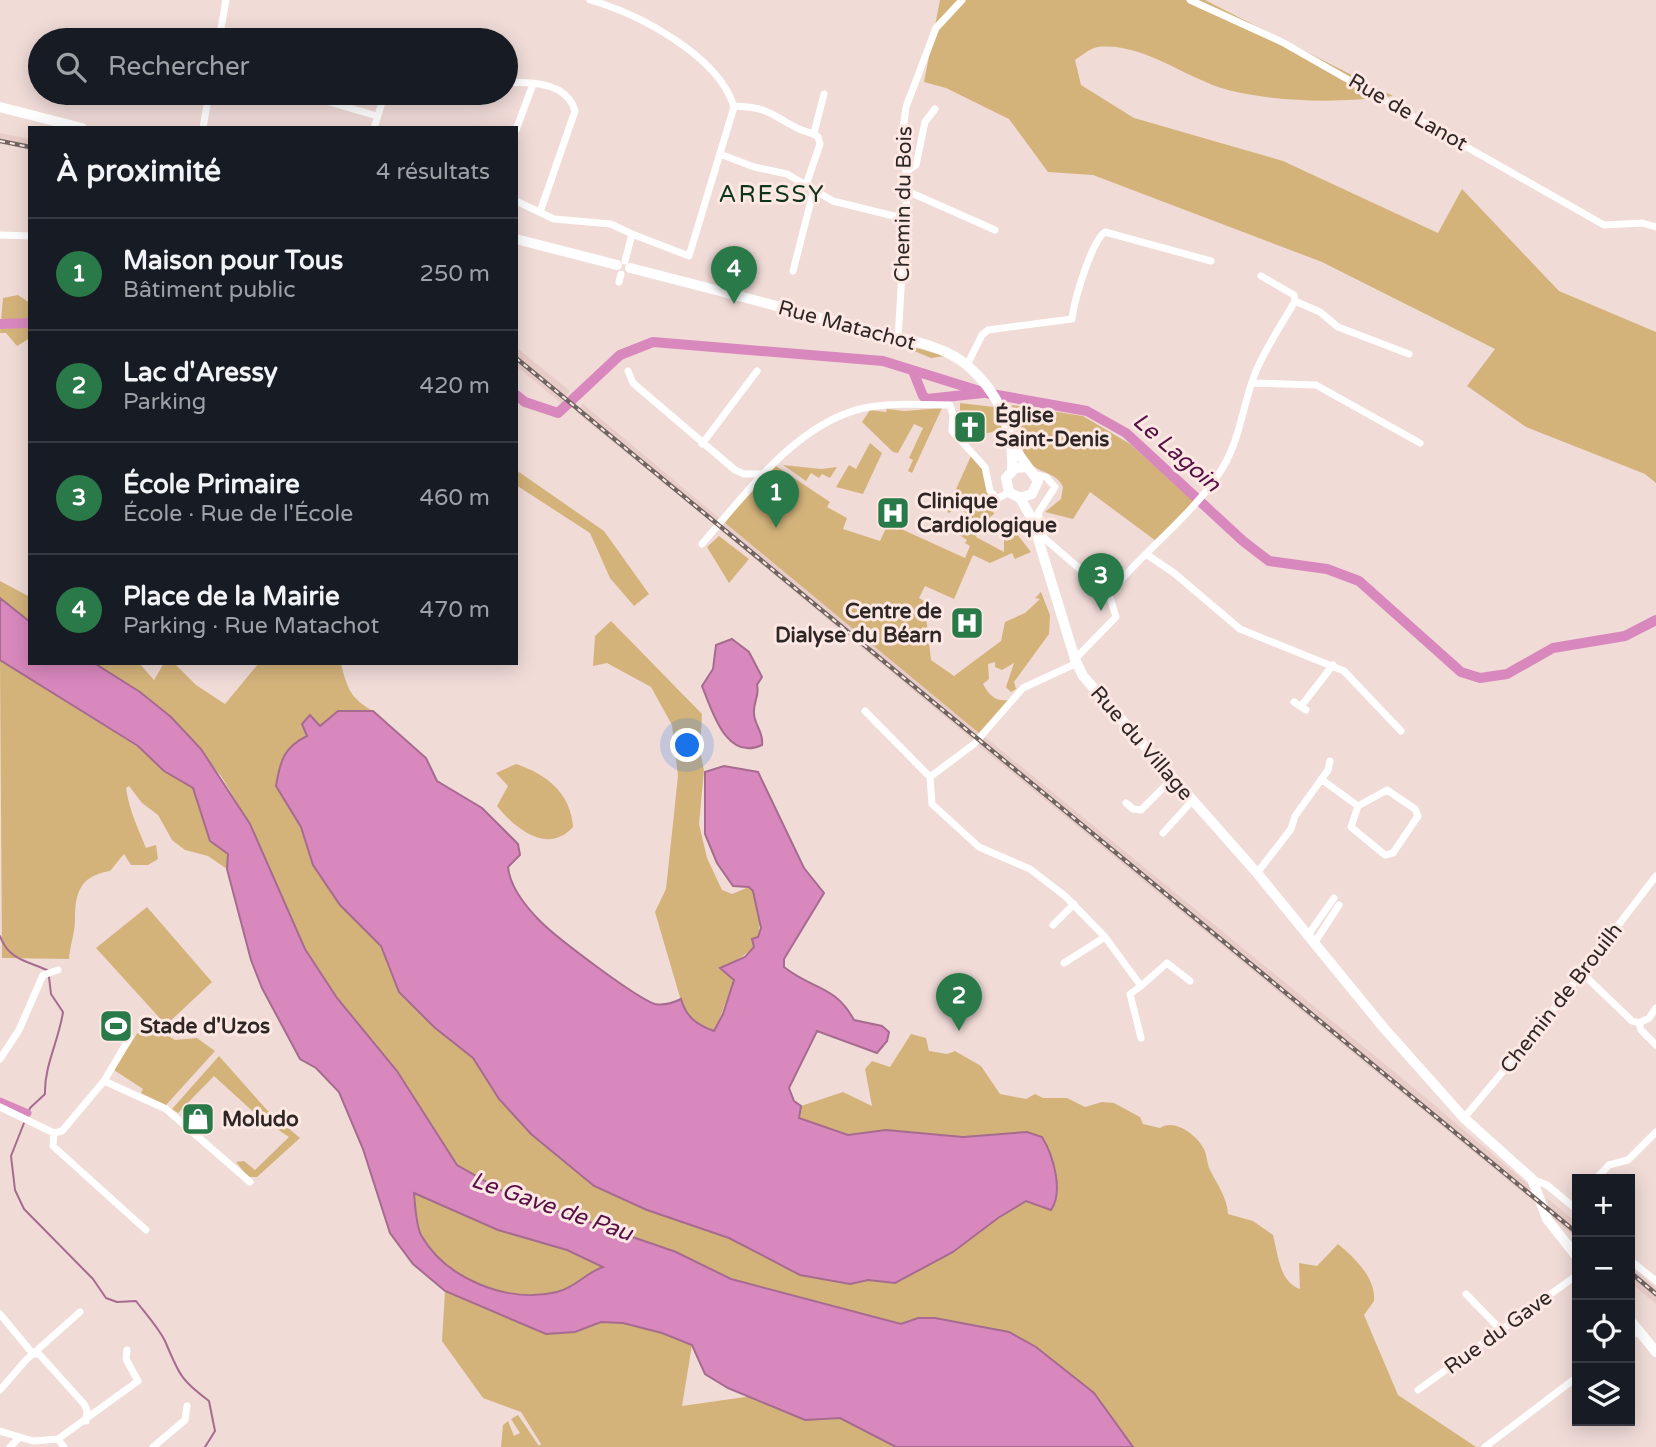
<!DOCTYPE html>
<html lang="fr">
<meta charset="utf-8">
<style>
:root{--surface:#171b24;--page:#242831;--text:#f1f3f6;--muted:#9ea1a6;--line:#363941;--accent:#2a7949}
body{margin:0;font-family:"Varela Round",sans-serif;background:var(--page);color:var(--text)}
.controls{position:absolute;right:21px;bottom:21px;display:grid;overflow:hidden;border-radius:0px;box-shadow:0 4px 18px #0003}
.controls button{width:63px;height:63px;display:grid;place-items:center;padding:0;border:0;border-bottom:2px solid var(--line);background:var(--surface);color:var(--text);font:35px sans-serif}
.you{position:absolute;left:688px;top:746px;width:24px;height:24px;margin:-18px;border:5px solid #fff;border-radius:50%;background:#1a73e8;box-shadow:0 0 0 10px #1a73e833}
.badge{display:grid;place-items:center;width:46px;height:46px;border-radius:50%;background:var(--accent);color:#fff;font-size:23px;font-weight:700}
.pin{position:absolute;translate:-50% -58px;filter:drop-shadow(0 2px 4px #0008)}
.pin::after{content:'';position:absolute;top:37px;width:24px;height:21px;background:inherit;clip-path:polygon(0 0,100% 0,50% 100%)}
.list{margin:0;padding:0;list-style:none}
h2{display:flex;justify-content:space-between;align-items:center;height:91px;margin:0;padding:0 28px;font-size:30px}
h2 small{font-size:23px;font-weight:400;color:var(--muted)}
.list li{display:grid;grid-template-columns:46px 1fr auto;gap:21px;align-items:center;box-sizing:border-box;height:112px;padding:0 28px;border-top:2px solid var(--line)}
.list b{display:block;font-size:26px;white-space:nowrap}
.list p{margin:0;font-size:23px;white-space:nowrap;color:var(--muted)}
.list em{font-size:23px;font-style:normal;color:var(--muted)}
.icon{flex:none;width:38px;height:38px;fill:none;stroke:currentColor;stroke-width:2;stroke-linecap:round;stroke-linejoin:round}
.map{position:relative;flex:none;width:1656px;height:1447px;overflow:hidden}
.search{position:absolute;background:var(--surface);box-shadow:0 4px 18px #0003;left:28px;top:28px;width:490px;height:77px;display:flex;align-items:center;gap:18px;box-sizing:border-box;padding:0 24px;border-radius:38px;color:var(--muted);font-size:26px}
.panel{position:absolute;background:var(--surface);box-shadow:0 4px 18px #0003;left:28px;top:126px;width:490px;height:539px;border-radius:0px}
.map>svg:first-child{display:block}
.built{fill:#e8ccc7}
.green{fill:#d4b37b;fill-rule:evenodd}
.water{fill:#d988bd;stroke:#a66b8f;stroke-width:2;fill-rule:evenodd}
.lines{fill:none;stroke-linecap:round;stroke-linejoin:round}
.stream{stroke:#a66b8f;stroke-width:2}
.canal{stroke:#d988bd;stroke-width:7}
.river{stroke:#d988bd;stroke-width:10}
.minor{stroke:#fff;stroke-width:7}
.secondary{stroke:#fff;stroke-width:10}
.rail-casing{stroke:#706461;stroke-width:4.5}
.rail{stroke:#fde8e4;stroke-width:2;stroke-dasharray:5;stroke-linecap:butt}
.labels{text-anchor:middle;stroke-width:6;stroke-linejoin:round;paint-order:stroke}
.street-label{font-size:21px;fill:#2e2725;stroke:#fde8e4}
.poi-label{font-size:21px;font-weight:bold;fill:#2e2725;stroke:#fde8e4;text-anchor:start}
.water-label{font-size:23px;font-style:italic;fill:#580f45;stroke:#fde8e4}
.quarter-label{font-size:24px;letter-spacing:2px;fill:#0f341d;stroke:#fde8e4}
</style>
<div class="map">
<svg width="1656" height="1447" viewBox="0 0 1656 1447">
<rect width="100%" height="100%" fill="#f0dbd7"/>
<path class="built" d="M0,133L30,139V150L0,143Z
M516,347L570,391L561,403L516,366Z
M583,404L719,518L714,524L576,412Z
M724,522L980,734L974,741L719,529Z
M985,737L1420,1093L1530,1186L1532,1191L1528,1197L978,745Z
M1547,1198L1577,1223V1239L1551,1217Z
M1630,1266L1656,1288V1304L1630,1282Z"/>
<path class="green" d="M940,0H1205L1393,96C1341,103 1281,103 1228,90C1186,79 1143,42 1098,47C1090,48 1081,56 1075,60L1081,85L1134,118L1283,161L1438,233L1462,189L1559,291L1656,332V483L1645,474L1526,427L1467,386L1495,349L1322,262L1093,175L1048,172L1009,119L946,88L924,82Z
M18,295L30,303V338L17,346L6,333H0L3,298Z
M888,340L945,356L931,358Z
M960,403L994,407L1002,429L964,440L955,429L960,419ZM976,418L983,425L981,432L965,436L959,432L961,423Z
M1012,405L1083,416L1130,444L1194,501L1156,541L1090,492L1073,519L1045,512L1061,499L1063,487C1056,471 1038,474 1028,461C1021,452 1016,418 1012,405Z
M942,408L912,473L908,471L913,460L909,458L923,428L914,424L898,453L893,452L862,422L870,410L886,412L887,409L905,411Z
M870,443L882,453L863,494L836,487L849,465L856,469Z
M971,456L984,472L994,514L983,523L976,537L1004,552V540L997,527L999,524L1005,536L1009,535L1006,520L1031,552L1015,559L1012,553L990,563L973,555L954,599L925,586L919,598L932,606L926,616L931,660L954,676L1001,641L1005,622L1025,613L1040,599L1035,598L1041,592L1050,615L1049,634L1014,682L1016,689L1011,692L1006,687L1014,663L1002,670L995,667V662L988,664L989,679L983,684C989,695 995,702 1010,700L980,734L724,522L776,466L830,502L827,507L847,518L843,529L880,541L887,526L898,530L899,528L965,558L970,546L965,543L967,540L950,529L966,525L968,515L961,508L948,513L947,509Z
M783,465L821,469L837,467L830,478L822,474L819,478L811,473L806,481Z
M516,470L604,531L649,594L634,606L610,578L590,533L516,485Z
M719,536L749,559L729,583L707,547Z
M0,581L30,597V622L0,598Z
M611,621L702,714L700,751L704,770L699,824L707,858L722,890L732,894L749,887L753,891C763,938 766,946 721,968L734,980L715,1031L700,1026L684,1011L655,912L666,889L678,776L672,725L651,687L607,663L593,666L595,636Z
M0,660L138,747L164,771L193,788L210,841L228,854L227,869L208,856L185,850L172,840L158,815L142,803L129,786L126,788C129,810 138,828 146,848L156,845L158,859L148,865H131L124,854L110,871C79,876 75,894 75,920C75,932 70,946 69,959L2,958Z
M94,663H139L154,680L164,663H174L196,685L225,704L259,663L341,664C347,688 351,699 373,711L355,710L320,726L310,716L308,736L276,786L301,827L313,865L340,905L381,946L399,992L434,1027L473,1058L499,1099L531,1134L594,1186L647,1210L729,1238L800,1275L850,1284L868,1280L895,1283L953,1252L998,1218L1026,1201L1027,1132L964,1137L886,1130L848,1135L799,1118L801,1106L843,1092L872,1106L865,1069L872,1061L890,1067L911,1034L926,1038L929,1051L947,1054L955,1051L981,1066L1000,1094L1026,1099L1035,1094L1043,1098H1067L1085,1107L1102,1102L1114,1103L1140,1117L1143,1124L1160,1128C1174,1118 1197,1135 1204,1149C1207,1155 1207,1164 1210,1170C1217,1184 1227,1197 1228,1214L1253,1221L1273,1235C1278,1253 1279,1282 1300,1289L1299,1263L1317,1266L1338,1244C1355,1258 1376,1278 1374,1301L1364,1315L1398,1395L1476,1447H1133L1094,1393L1066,1373L918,1318L901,1324L731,1279L676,1252L508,1194L457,1165L397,1071L337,998L305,949L250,824L221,776L171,717L140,692Z
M516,764C546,774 571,793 573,827C548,855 515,829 497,806L508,786L496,773Z
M147,907L212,982L166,1025L96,948Z
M145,1021L175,1040L197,1038L215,1051L166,1105L141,1093L143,1089L114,1070Z
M219,1056L267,1110L300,1138L257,1177H248L236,1162L244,1161L255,1170L289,1137L259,1117L214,1076L178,1113L172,1109Z
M413,1192L498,1230L567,1250L604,1267C586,1273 577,1287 558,1292C509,1305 447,1279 421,1235C415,1224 415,1205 413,1192Z
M445,1291C485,1309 528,1330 573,1332C583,1332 593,1323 603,1322C634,1321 664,1334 692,1345L682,1406L752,1396L805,1420L840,1418L896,1447H501L503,1425L508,1421L514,1436L520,1433L511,1419L518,1415L539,1446L541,1444L521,1412L483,1398L442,1341Z"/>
<path class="water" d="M0,598L30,622V663H94L140,692L171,717L201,749L250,824L305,949L337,998L397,1071L457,1165L508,1194L676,1252L731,1279L901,1324L918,1318H935L1009,1332L1036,1347L1094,1393L1133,1447H896L840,1418L805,1420L728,1388L705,1374L692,1345L662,1333L623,1323L601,1322L575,1332L546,1334L445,1291L413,1264L390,1233L363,1149L339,1092L316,1068L300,1059L262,988L251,960L227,869L228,854L210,841L193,788L164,771L138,746L0,660ZM414,1193L498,1230L567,1250L603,1267C585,1273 577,1287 557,1292C508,1304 446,1279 421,1235C416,1225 415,1204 414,1193Z
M732,639L749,652L762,677L757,685C760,695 753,702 754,713C754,725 764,732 762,745C726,762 712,710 702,686L713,669L716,645Z
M338,711H373L426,758L437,781L482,808L518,844L520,855L508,867C510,887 527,908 541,922C557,938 636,998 655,1004C665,1006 673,1003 681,999C686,1017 697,1025 714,1031L723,1014L734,980L720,968L745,957L754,947L752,939L758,937L761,928L753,891L749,887L733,886L717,863L705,834V772L724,766L758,772L804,868L824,893L784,959V967C813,990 835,985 854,1020L882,1026L889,1032L887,1041L877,1053L817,1031L789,1088L794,1101L801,1106L799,1118L848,1135L886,1130L963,1137L1027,1132L1042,1137C1053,1155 1064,1191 1051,1210L1026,1201L998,1218L953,1252L895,1283L868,1280L850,1284L800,1275L729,1238L647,1210L594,1186L531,1134L499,1099L473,1058L434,1027L399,992L381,946L340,905L313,865L301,827L276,786C280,761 284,747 307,736L302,724L310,715L320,726Z"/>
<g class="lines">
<path class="stream" d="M0,936C9,961 29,961 49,971
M26,1118L30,1108L45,1094C44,1066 59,1040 63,1012L51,994L49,977
M24,1123L11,1156L15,1190L24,1209L93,1279L106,1298L117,1302L136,1301C145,1313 158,1327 165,1341C179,1373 179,1379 209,1401L215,1431L205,1447"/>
<path class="canal" d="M0,1101L28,1113"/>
<path class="river" d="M0,324L30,323
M913,371L923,396L927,399L983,393
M516,395L525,402L558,413L620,355L653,342L883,361L986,393L1087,411L1126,433L1243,541L1269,561L1327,569L1359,581L1461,672L1480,678L1507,674L1553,648L1625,636L1656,620"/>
<path class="minor" d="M590,0C639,14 719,56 734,107L689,256L632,234L625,261
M1190,0L1282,42L1604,225L1642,223L1656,227
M219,40L226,0
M506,83C531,81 567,82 575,111L540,212
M319,99L377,116
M734,106C768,107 770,114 797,128C804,132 812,132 818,137L820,144L806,185
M203,128L209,93
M374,128L385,93
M516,130L533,84
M814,133L824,94
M720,154L754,167L787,174L833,201L906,219
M907,171L916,165L925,122L935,109
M907,191L995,230
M516,201L554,219L611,224L632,234
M0,235L30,236
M793,271L814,189
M619,282L621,274
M1295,301L1320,312L1338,327L1409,354
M898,339L907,191L903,129L906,107L936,28L962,0
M967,365L982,335L988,330L1072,319C1074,301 1091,242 1105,232L1211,261
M628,371L633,383L735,470L744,474H766
M1252,383L1316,385L1420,443
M702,444L757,371
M1036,475L1046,477L1055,487L1038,513L1044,538L1109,594L1116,617L1075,659
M702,544C745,495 796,423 864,408C892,402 921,405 950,405L953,415L952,431L985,467L990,491L997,499L1009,492
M1146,554L1174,573L1240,629L1344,671L1401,731
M1109,594C1143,551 1190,518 1220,472C1241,440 1242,405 1256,371C1266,347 1282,324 1295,301L1294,295L1261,276
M1077,663L1023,688L974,744L930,777L932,804L979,847L1030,869L1065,896L1105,937L1141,986L1130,994L1141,1038
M1294,702L1306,710
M1302,705L1333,665
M865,711L930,777
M1321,779L1358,806
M1387,790L1415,809L1418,816L1393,853L1385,855L1351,827L1358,806Z
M1126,803L1133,809L1141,810L1172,779
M1163,833L1192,801
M1257,873L1291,829L1295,816L1328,770L1330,761
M1053,925L1074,904
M1308,935L1334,898
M1315,942L1339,905
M1064,963L1105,937
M1582,973L1632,1021L1639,1023L1649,1018L1656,1008
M1141,986L1167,963L1190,981
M1639,1023L1641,1030L1656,1045
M0,1059L19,1030L43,975L58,970
M104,1081L166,1109L250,1182
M0,1107L54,1133L62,1131L104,1081L130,1037L127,1032
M1464,1118L1540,1027L1656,876
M54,1133L53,1146L146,1230
M1532,1179L1547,1185L1577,1210
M1596,1179L1609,1165L1628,1160L1656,1132
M1630,1260L1656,1281
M1466,1294L1501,1330
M0,1314L33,1354H39L84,1404L87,1410L86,1421
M1630,1337L1638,1331
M0,1390L26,1360L80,1312
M1418,1390L1577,1275
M0,1431L33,1441L58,1439L64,1447
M58,1439L138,1381L126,1359L127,1350
M10,1447L19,1438
M153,1447L185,1420L187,1406
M1485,1447L1577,1377"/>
<path class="secondary" d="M0,107L82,128
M516,239L617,265
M630,268C705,287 779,306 853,327C888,337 940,341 968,366C1000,394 1014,429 1012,470
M1014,448L1038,481L1032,494L1020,498L1009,492L1006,478L1015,468L1027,467
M1020,498L1032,519L1075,659L1083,676L1257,873L1383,1027L1464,1118L1532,1179L1547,1219L1577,1257
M1630,1320L1656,1352"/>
<defs>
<path id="rail" d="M0,141L30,147
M516,358L1577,1233
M1630,1272L1656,1294"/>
</defs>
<use href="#rail" class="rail-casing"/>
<use href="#rail" class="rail"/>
</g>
<defs>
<symbol id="church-square" viewBox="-11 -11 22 22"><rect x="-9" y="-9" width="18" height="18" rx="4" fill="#2a7949" stroke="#fde8e4"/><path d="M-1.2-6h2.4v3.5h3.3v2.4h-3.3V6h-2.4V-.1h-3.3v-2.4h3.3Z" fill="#fff"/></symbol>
<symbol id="hospital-square" viewBox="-11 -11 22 22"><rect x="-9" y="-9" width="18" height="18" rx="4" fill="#2a7949" stroke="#fde8e4"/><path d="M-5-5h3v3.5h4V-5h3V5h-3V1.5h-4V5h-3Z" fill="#fff"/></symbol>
<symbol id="stadium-square" viewBox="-11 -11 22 22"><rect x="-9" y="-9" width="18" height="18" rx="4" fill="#2a7949" stroke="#fde8e4"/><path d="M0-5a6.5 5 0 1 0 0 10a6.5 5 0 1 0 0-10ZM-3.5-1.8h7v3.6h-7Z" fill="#fff"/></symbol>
<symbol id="shop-square" viewBox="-11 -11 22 22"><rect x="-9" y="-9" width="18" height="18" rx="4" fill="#2a7949" stroke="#fde8e4"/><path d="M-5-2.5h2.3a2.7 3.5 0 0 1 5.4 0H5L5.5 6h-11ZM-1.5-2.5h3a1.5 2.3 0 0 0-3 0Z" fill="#fff"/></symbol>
</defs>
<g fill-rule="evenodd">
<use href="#church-square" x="951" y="408" width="38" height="38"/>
<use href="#hospital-square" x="874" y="494" width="38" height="38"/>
<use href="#hospital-square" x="948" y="604" width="38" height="38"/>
<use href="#stadium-square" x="97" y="1007" width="38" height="38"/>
<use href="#shop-square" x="179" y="1100" width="38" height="38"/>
</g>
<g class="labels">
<g class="street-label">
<text transform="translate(1408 112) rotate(30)" y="7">Rue de Lanot</text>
<text transform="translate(903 204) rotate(-89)" y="7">Chemin du Bois</text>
<text transform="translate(847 325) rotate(15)" y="7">Rue Matachot</text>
<text transform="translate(1142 743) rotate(49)" y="7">Rue du Village</text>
<text transform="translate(1561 998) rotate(-52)" y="7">Chemin de Brouilh</text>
<text transform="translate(1498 1332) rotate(-36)" y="7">Rue du Gave</text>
</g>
<g class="poi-label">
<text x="995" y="422">Église<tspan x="995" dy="24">Saint-Denis</tspan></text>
<text x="917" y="508">Clinique<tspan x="917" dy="24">Cardiologique</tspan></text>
<text x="942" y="618" text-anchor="end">Centre de<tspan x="942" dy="24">Dialyse du Béarn</tspan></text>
<text x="140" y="1033">Stade d'Uzos</text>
<text x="222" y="1126">Moludo</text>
</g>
<g class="water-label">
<text transform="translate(1177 452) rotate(41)" y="8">Le Lagoin</text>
<text transform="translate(552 1206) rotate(19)" y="8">Le Gave de Pau</text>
</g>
<g class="quarter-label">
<text x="772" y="202">ARESSY</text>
</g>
</g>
</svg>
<div class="controls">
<button>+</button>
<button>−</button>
<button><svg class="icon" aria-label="locate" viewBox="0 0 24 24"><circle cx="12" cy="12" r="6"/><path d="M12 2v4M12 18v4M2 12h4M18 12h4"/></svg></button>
<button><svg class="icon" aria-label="layers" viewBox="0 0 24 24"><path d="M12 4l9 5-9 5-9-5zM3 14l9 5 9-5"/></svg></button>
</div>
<div class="you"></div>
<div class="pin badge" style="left:776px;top:528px">1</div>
<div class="pin badge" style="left:959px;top:1031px">2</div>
<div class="pin badge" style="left:1101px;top:611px">3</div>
<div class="pin badge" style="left:734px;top:304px">4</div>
<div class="search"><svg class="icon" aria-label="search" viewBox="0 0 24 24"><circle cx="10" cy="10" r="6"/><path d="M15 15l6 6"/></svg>Rechercher</div>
<section class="panel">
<h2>À proximité<small>4 résultats</small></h2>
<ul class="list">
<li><span class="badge">1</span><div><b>Maison pour Tous</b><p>Bâtiment public</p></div><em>250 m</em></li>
<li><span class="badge">2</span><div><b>Lac d'Aressy</b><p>Parking</p></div><em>420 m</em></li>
<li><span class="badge">3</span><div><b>École Primaire</b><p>École · Rue de l'École</p></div><em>460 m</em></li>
<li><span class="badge">4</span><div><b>Place de la Mairie</b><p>Parking · Rue Matachot</p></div><em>470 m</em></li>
</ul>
</section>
</div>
